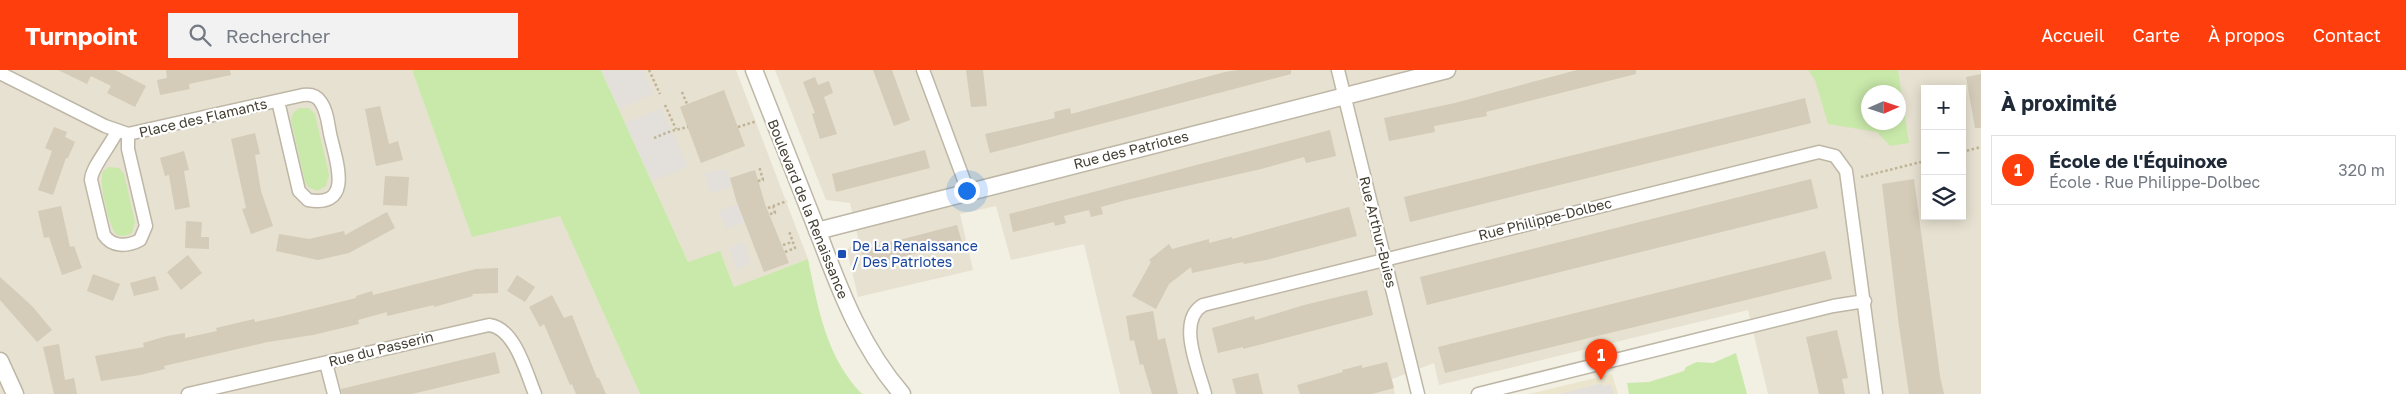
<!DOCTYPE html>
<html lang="fr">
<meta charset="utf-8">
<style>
:root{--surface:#fff;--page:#f2f2f3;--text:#1f2937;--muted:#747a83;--line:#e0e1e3;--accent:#ff3e0e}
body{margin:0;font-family:"Golos Text",sans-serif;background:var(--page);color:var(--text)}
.controls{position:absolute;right:15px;top:15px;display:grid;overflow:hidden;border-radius:0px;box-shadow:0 2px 12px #0003}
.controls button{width:45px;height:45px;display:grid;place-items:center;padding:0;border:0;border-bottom:1px solid var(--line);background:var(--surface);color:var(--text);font:25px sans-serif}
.compass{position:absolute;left:1861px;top:15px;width:45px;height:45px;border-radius:50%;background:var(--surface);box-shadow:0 2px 12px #0003;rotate:87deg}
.you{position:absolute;left:966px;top:120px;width:18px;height:18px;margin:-12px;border:4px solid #fff;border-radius:50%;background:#1a73e8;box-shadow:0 0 0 8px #1a73e833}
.badge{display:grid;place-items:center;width:32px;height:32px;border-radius:50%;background:var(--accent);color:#fff;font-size:16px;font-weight:700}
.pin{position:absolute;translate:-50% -41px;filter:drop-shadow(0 1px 2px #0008)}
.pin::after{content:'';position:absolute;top:26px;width:18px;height:15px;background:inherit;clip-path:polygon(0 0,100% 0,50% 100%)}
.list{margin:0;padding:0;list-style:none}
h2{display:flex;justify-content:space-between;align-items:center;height:65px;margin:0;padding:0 20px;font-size:21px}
h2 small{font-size:16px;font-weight:400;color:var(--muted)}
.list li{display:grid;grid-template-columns:32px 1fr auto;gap:15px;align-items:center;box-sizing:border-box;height:70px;margin:0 10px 10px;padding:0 10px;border:1px solid var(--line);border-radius:0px}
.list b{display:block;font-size:19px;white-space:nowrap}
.list p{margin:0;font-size:16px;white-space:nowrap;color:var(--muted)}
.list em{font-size:16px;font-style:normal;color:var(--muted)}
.icon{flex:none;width:28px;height:28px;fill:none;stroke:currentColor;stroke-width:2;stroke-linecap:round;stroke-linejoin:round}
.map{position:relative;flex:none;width:1981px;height:324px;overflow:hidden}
header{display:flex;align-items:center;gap:30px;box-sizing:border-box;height:70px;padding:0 25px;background:var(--accent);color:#fff}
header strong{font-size:24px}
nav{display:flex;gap:28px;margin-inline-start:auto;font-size:18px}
.search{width:350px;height:45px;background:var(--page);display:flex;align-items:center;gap:12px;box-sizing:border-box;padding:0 18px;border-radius:0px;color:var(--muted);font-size:19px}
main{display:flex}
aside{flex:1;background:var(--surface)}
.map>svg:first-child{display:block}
.residential{fill:#e7e1d1;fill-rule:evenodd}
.education{fill:#ece5cd}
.green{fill:#c9e9aa;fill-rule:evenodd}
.parking{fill:#e3e0dc}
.building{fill:#d4cbb8}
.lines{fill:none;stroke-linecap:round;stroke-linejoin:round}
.minor-casing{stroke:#beb7a6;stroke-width:15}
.tertiary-casing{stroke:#beb7a6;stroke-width:19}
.path{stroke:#c0b496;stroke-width:2.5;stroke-dasharray:2.5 2.5;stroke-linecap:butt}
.minor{stroke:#fff;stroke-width:12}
.tertiary{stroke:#fff;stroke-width:16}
.transit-dot{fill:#1a4fb4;stroke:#fff;stroke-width:2}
.labels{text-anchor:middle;stroke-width:4.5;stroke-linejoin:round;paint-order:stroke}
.street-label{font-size:14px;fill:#443f33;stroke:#fff}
.transit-label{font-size:14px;fill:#164399;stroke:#fff;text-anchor:start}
</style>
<header>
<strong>Turnpoint</strong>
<div class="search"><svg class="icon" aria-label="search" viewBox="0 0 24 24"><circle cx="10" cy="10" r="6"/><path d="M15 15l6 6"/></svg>Rechercher</div>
<nav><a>Accueil</a><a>Carte</a><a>À propos</a><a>Contact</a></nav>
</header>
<main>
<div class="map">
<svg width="1981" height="324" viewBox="0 0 1981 324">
<rect width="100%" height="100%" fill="#f2efe3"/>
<path class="residential" d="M0,0H412L472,166L560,145L640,324H0Z
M601,0H736L808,189L734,217L724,191L688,192Z
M775,0H1981V324H1768L1748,240L1439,315L1434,293L1392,309L1395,324H1120L1084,174L1011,190L996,136L960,144L973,200L858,227L847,180L858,168L850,133L826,130ZM1925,19H1962V146H1925ZM1868,22H1898V52H1868Z"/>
<path class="education" d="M1612,304L1618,324H1529Z"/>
<path class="green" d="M412,0H601L688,192L720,181L734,217L808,189C818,238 826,287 862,324H640L560,146L472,167Z
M1808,0H1898L1909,73L1890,76L1877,62L1828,54L1815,10ZM1898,22V52H1868V22Z
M299,38H309L315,44L329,105L326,116L317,121L308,117L305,112L291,50L293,43Z
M109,97L119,98L124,104L135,152L132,163L125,166L117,165C109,159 98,110 103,101Z
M1736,283L1747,324H1629L1627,313L1649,312L1684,301L1686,297L1697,292L1713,293Z"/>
<path class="parking" d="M601,0H643L654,24L619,39Z
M661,38L688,97L652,111L625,53Z
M726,99L732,117L711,123L704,103Z
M738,134L745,152L726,159L718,141Z
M743,172L751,194L736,199L729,178Z
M1602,313L1603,316L1611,314L1614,324H1559Z"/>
<path class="building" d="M58,0H115L146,16L135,37L107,23L111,16L91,6L87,14Z
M166,0H230L231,5L189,14L190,19L160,25L157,10L167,8Z
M873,0H892L910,50L894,56Z
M966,0H983L987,36L971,37Z
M1238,0H1291V4L990,83L985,64L1055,48L1054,42L1070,38L1071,44L1225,2Z
M1577,0H1636V4L1486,42L1487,46L1434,56L1435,62L1389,71L1384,48L1455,33Z
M1981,4V58H1975L1966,7Z
M815,7L818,15L829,11L833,23L824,27L837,64L820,69L812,44L815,43L803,12Z
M724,20L745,76L701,93L680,37Z
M1805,28L1811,53L1410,152L1404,127Z
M380,36L389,74L398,71L403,90L376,96L365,39Z
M54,57L67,62L65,67L75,72L68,88H66L53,125L38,120L52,81L45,78Z
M1330,60L1336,86L1306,93L1304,87L1261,99L1126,130L1101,137L1103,144L1091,147L1089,140L1064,146L1066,153L1055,156L1054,152L1013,162L1009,144Z
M255,63L260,84L255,85L261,121L273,156L251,164L242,139L246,138L231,69Z
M925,80L930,98L836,122L832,104Z
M184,81L189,100L184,101L190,137L175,140L169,105L165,106L160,88Z
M755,100L765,134L789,193L764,202L736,130L730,108Z
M385,106L409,107L407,136L383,135Z
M1811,109L1818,138L1427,235L1420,207Z
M1914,109L1940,306L1944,324H1909L1899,256L1882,114Z
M61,136L70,177L74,176L82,198L62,205L49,167L44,168L38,141Z
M1349,137L1357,166L1266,190L1244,194L1243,192L1192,203L1191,197L1169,214L1156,239L1132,226L1151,192L1149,190L1169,174L1172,179L1209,169V173L1232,167V169Z
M387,142L395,158L349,183L318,190L276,181L279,164L309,169L344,161L345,165Z
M186,151L202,152L201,167H209V179L185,178Z
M957,155L962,172L865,196L861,180Z
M1825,181L1832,209L1445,303L1438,277Z
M188,185L202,203L181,220L167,202Z
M498,198V223L472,224L473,226L434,237V235L387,246V242L358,250L359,254L313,265L268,272L164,296L165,299L140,305L101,311L95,286L144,277L143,273L167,266L185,263V268L217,261L216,258L254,249L255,252L283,246L356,228V226L372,221L373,225L476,199Z
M93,204L120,214L113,231L87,221Z
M517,205L535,217L525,232L507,221Z
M155,206L159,220L134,226L130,213Z
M0,207L32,236L52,260L37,272L0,230Z
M1367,220L1373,245L1243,279V277L1218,283L1212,258L1254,246L1255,250L1304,235Z
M552,225L564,248L572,245L597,308H599L606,324H576L572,314L570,315L544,254L540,257L529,237Z
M1153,241L1158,270L1165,268L1178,324H1152L1143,294L1140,295L1134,270L1130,271L1126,246Z
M1837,260L1848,308L1842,309L1845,324H1819L1806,267Z
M59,274L65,310L74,308L77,324H54L43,277Z
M495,282L500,303L412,324H342L341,319Z
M1387,292L1394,318L1372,324H1300L1297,315L1343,302L1342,300L1362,295V298Z
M1258,303L1263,324H1236L1232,309Z"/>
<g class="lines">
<defs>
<path id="minor" d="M923,0L968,121
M1338,0L1418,324
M0,3L105,56L128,64L303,25C310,24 316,25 320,31C328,41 328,57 331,68C337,93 353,138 308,130L299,121L278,31
M117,61C111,75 91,98 91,110L104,165C112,177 127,177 140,170L146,156L128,79V64
M326,293L334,324
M188,324L489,255C515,258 526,302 535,324
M1205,324C1199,300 1176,251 1203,235L1819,82L1835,86L1846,101L1876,324
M1478,324L1833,236L1865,231"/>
<path id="tertiary" d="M754,0C776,57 799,113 821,170C842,226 863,279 902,324
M817,161L1447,0
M0,291L15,324"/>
</defs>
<use href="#minor" class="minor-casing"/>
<use href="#tertiary" class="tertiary-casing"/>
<path class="path" d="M649,0L660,24
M682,22L687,34
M665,35L676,59
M738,57L757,51
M654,68L671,61L688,57
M1962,82L1981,77
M1861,107L1925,91
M758,111L763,110L759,96
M768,138L787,131
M770,144L775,143L773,137
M783,175L792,172
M785,182L795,178L789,161"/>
<use href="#minor" class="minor"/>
<use href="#tertiary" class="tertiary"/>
</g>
<rect class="transit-dot" x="837" y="179" width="10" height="10" rx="2.5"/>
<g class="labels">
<g class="street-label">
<text transform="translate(203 48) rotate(-13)" y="5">Place des Flamants</text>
<text transform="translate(1131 80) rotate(-14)" y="5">Rue des Patriotes</text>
<text transform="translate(808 139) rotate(68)" y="5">Boulevard de la Renaissance</text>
<text transform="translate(1545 149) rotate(-14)" y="5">Rue Philippe-Dolbec</text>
<text transform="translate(1378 162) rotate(76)" y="5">Rue Arthur-Buies</text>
<text transform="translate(381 279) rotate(-14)" y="5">Rue du Passerin</text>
</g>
<g class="transit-label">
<text x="852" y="181">De La Renaissance<tspan x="852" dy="16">/ Des Patriotes</tspan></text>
</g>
</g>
</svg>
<div class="controls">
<button>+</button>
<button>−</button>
<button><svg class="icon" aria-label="layers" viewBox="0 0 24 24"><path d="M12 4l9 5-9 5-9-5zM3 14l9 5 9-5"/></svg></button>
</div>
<svg class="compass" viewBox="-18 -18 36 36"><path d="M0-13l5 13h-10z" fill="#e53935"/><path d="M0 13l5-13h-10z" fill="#747a83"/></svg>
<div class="you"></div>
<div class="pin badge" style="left:1601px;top:310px">1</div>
</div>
<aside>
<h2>À proximité<small></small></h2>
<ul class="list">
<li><span class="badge">1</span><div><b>École de l'Équinoxe</b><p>École · Rue Philippe-Dolbec</p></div><em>320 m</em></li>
</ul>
</aside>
</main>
